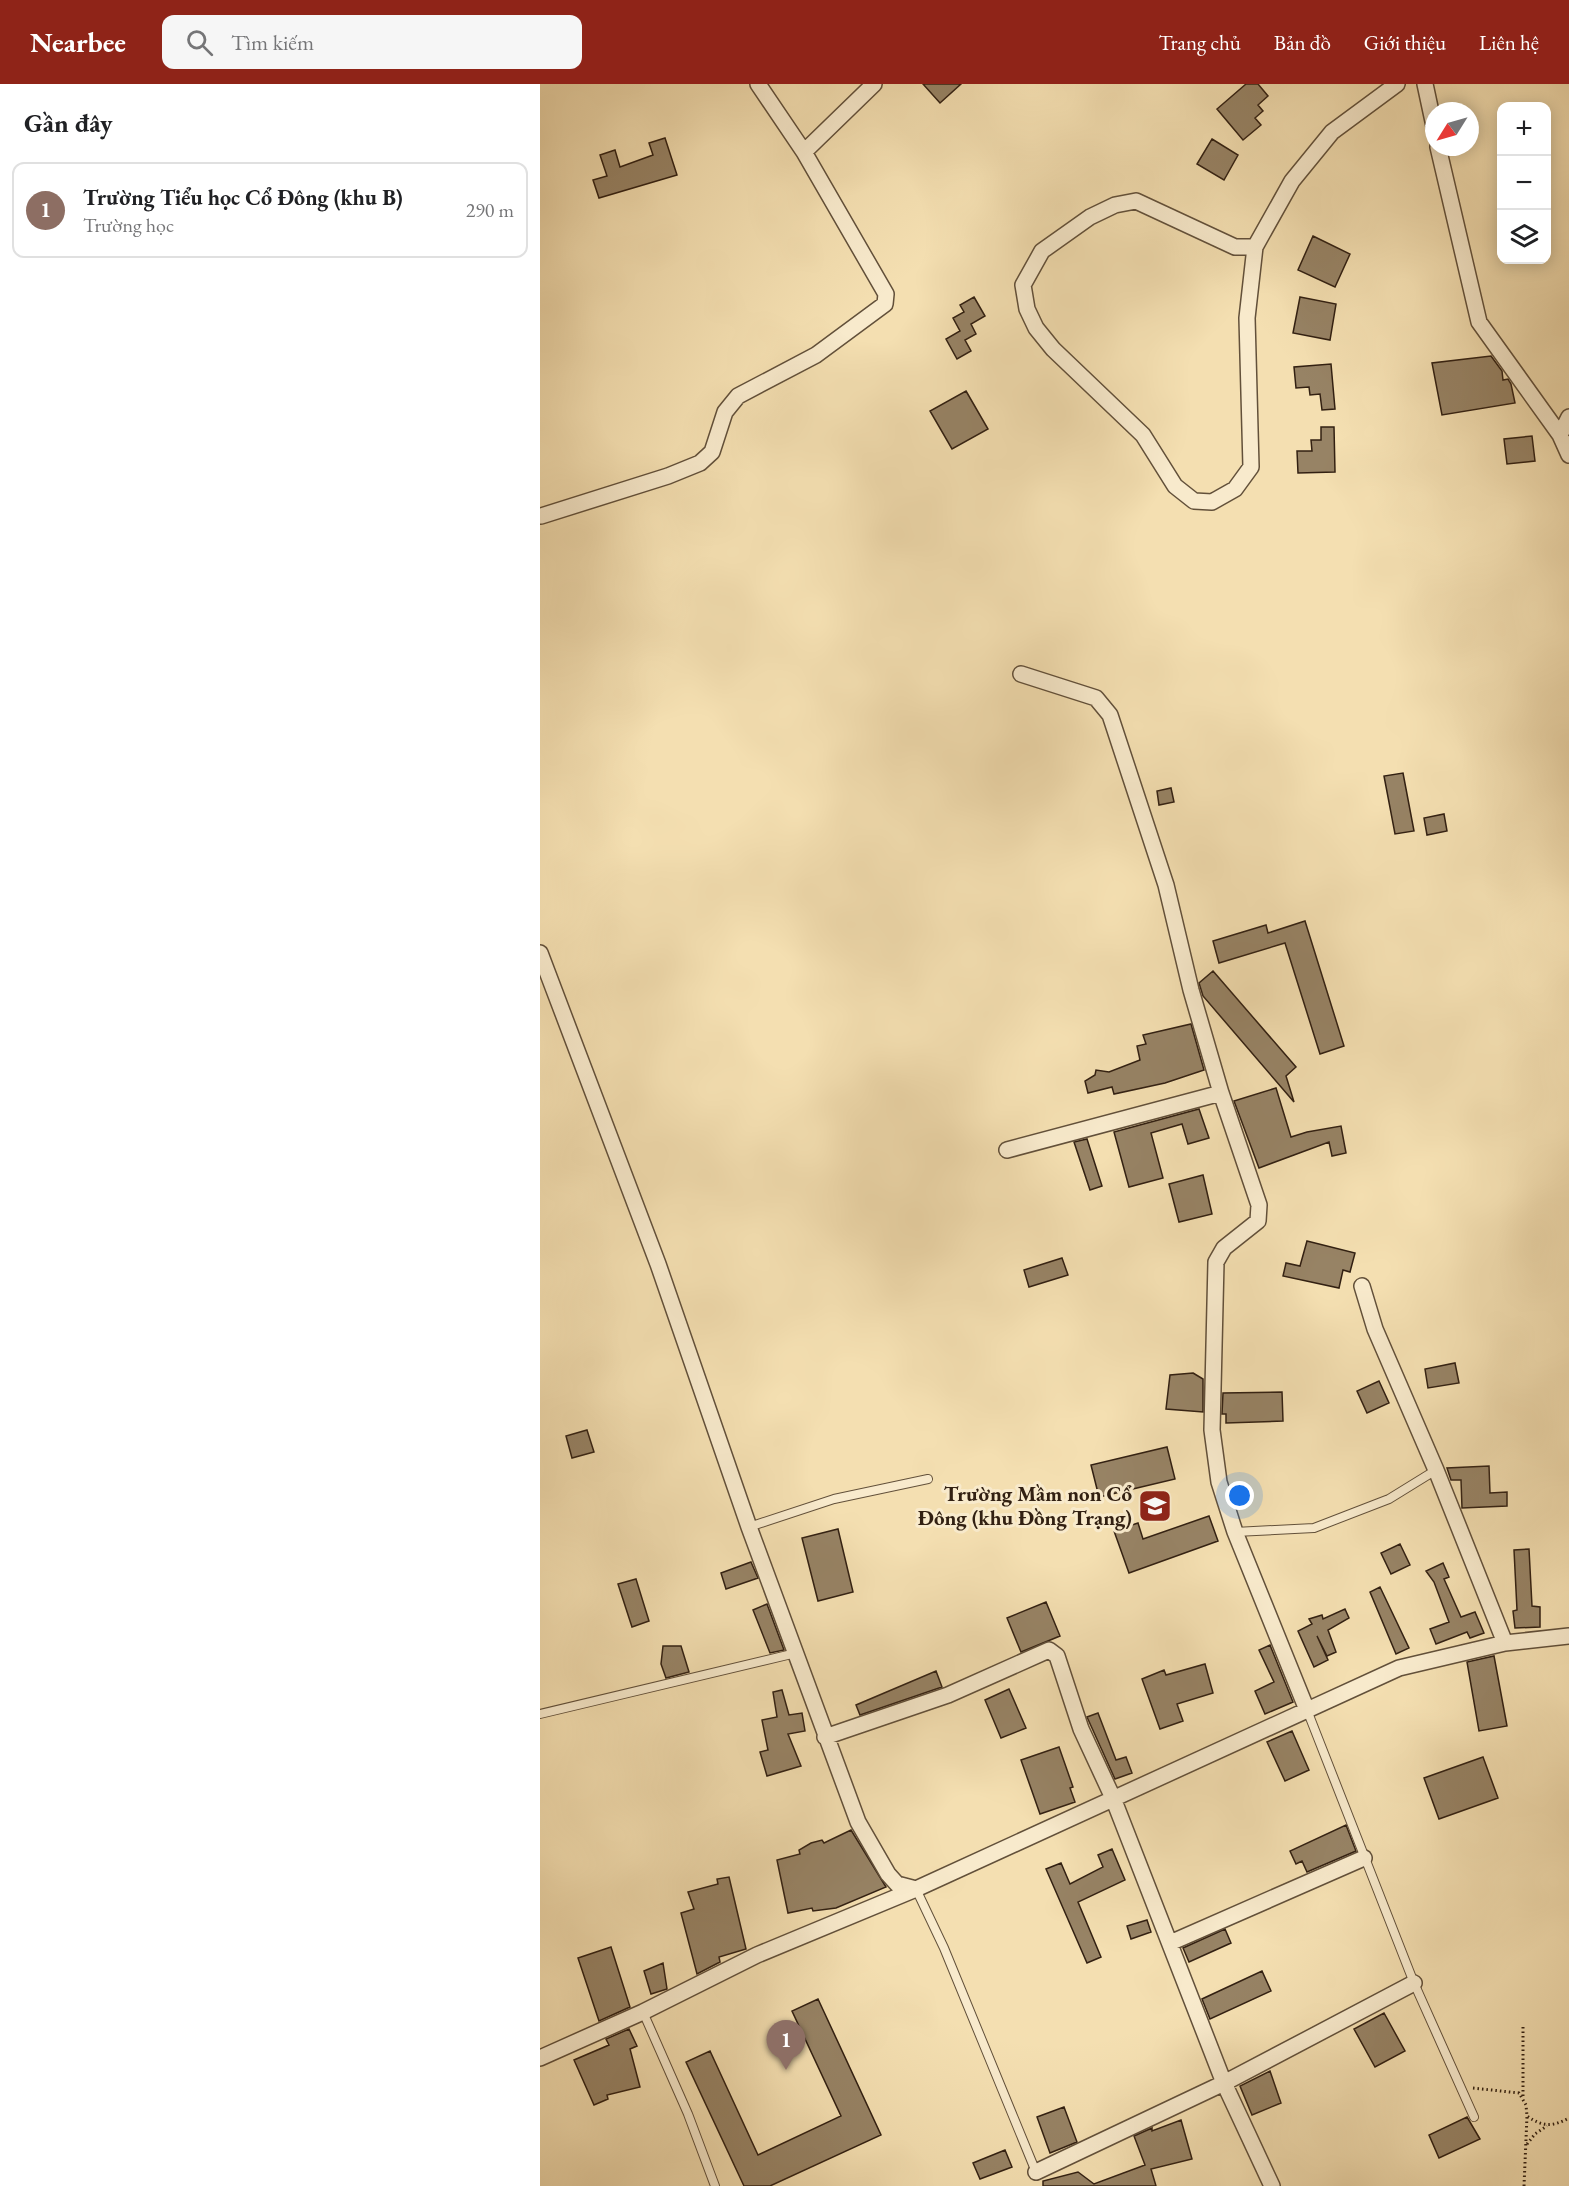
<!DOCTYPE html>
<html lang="vi">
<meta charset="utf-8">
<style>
:root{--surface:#fff;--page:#f6f6f6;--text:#202124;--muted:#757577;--line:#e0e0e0;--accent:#8f2418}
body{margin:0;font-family:"EB Garamond",serif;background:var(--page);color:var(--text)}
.controls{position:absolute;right:18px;top:18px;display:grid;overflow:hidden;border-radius:12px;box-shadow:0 3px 15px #0003}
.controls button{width:54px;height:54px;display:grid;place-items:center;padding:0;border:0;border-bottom:2px solid var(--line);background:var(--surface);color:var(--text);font:30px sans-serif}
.compass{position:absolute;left:885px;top:18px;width:54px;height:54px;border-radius:50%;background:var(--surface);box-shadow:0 3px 15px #0003;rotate:233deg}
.you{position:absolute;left:700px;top:1412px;width:21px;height:21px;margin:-15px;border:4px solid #fff;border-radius:50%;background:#1a73e8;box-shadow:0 0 0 9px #1a73e833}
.badge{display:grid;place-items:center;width:39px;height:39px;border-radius:50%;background:var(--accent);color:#fff;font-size:20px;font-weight:700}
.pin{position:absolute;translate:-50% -50px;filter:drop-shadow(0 2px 3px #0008)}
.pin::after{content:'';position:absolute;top:32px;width:21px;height:18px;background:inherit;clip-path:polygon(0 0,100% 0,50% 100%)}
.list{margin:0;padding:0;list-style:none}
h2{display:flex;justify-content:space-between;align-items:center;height:78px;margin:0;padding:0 24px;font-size:26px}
h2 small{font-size:20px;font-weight:400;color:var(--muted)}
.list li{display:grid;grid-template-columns:39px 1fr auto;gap:18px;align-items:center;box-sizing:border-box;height:96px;margin:0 12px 12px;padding:0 12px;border:2px solid var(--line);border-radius:12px}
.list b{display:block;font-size:22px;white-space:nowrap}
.list p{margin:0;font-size:20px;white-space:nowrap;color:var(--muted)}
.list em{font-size:20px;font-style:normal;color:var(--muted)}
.icon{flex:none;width:33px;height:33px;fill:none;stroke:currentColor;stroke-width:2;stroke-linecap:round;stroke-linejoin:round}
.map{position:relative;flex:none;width:1029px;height:2102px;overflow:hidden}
header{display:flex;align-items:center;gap:36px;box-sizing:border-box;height:84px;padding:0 30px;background:var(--accent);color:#fff}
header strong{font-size:28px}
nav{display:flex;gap:33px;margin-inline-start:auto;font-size:21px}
.search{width:420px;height:54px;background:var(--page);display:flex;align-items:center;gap:15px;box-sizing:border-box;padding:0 21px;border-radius:12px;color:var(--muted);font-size:22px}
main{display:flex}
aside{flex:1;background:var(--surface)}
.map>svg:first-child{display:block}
.building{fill:#978365;stroke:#322012;stroke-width:1.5}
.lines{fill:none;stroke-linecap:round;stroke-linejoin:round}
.service-casing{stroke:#62503a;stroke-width:10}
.minor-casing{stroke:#62503a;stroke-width:18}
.path{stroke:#322012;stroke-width:3;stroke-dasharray:1.5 3;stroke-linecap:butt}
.service{stroke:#f8eacc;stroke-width:8}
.minor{stroke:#f8eacc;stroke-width:15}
.labels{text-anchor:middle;stroke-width:6;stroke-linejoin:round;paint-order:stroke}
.poi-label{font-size:21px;font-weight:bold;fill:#322012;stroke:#f8eacc;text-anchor:end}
</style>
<header>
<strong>Nearbee</strong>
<div class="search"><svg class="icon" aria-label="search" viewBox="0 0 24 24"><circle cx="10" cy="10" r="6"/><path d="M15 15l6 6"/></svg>Tìm kiếm</div>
<nav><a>Trang chủ</a><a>Bản đồ</a><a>Giới thiệu</a><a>Liên hệ</a></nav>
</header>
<main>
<aside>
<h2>Gần đây<small></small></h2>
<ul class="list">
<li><span class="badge" style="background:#8d6e63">1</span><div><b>Trường Tiểu học Cổ Đông (khu B)</b><p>Trường học</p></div><em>290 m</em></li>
</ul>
</aside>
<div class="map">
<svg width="1029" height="2102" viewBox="0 0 1029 2102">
<rect width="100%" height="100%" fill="#f4dfb1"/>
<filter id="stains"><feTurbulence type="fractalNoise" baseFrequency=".00333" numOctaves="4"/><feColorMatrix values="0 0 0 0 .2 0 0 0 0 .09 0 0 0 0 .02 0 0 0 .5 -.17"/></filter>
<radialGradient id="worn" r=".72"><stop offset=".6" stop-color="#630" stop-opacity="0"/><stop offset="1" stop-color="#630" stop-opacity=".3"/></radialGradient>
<path class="building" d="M383,0H421L400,19Z
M706,0H718L728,12L718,21L723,27L715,34L721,41L703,56L677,25Z
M125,54L137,91L59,114L53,96L67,92L60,71L75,66L80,83L113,71L109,59Z
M672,55L698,71L684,96L657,80Z
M773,152L810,170L795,203L758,186Z
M434,213L445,232L431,240L436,250L425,256L431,267L417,275L406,255L420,247L413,234L424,228L420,221Z
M760,213L796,220L790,256L753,249Z
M951,272L962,287L963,296L968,295L971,300L975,319L902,331L892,279Z
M791,280L795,325L782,326L780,310L770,311L769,303L756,304L754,283Z
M426,307L448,345L412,365L390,327Z
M781,343H794L795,388L758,389L757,367H772L771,356H781Z
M992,352L995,377L967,380L964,355Z
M863,689L874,747L855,750L844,692Z
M631,704L634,718L619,721L617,707Z
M904,730L907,747L887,751L884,734Z
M765,837L804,962L780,970L745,859L679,879L673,857L726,841L728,849Z
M673,887L756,983L746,992L754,1018L663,912L659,899Z
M651,940L664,986L625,999L574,1010L572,1003L548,1009L545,997L555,991L556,986L569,988L600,976L597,962L606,960L603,951Z
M736,1004L751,1053L767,1048L801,1042L806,1069L792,1072L789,1058L719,1084L694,1017Z
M659,1025L669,1054L648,1060L642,1040L611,1049L623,1094L589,1103L574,1048Z
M547,1055L562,1102L550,1106L534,1058Z
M663,1091L672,1130L639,1138L629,1100Z
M767,1157L815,1169L810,1188L803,1186L799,1204L743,1192L746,1179L760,1182Z
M522,1174L528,1191L489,1203L484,1186Z
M915,1279L919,1299L888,1304L885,1285Z
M653,1289L663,1295V1328L626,1325L630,1291Z
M839,1297L849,1319L827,1329L817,1307Z
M742,1308L743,1337L686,1339V1330H682L683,1309Z
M47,1346L54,1368L32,1374L26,1352Z
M627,1363L635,1395L559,1413L551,1381Z
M949,1382L950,1409L967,1408V1422L922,1424L921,1396H911L907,1384Z
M669,1432L678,1457L589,1489L574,1447L598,1439L603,1455Z
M298,1445L313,1508L278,1517L262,1454Z
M860,1460L870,1481L851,1490L841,1469Z
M989,1465L992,1522L1000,1523V1543L975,1544L973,1527L977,1526L974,1466Z
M211,1478L218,1494L186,1505L181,1489Z
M903,1479L909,1493L904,1495L921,1533L935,1528L944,1549L930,1554L927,1548L896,1560L890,1545L909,1538L894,1498L886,1487Z
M96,1495L109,1537L92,1543L78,1500Z
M840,1503L869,1564L856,1570L830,1508Z
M506,1518L520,1552L481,1568L467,1534Z
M227,1520L244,1566L230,1569L213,1526Z
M805,1525L809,1534L788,1546L796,1568L787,1572L777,1552L788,1576L774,1583L758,1547L772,1540L769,1535L782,1531L783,1535Z
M730,1561L753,1618L725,1630L715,1607L734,1598L719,1566Z
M123,1562H141L149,1588L126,1594L121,1580Z
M954,1572L967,1642L939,1647L927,1578Z
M665,1580L673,1609L637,1620L643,1637L620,1645L602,1595L624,1586L626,1591Z
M396,1587L402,1603L320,1631L316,1621Z
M469,1605L486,1644L461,1654L445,1616Z
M242,1606L249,1631L262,1629L265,1647L248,1650L261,1682L227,1692L220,1668L228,1666L222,1636L237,1633L233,1608Z
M558,1629L576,1676L586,1673L592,1689L575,1695L547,1633Z
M752,1647L769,1686L745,1697L727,1658Z
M519,1663L533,1703L530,1704L535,1718L500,1730L481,1676Z
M943,1673L958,1714L899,1735L884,1694Z
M806,1741L816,1767L767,1788L762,1777L756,1780L750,1767Z
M311,1746L346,1803L296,1824L273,1827L272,1824L248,1829L237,1776L260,1770L259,1766L271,1759L282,1756L284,1759Z
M572,1765L585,1796L538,1818L561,1873L547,1879L506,1785L521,1779L530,1800L563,1783L558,1771Z
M189,1793L206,1865L179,1873L180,1878L157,1890L141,1829L154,1825L148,1808L178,1800L177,1795Z
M607,1836L611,1848L591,1855L587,1842Z
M685,1845L691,1859L649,1878L643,1864Z
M71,1863L90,1923L59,1937L38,1874Z
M123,1879L127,1905L111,1910L104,1887Z
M722,1887L731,1907L670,1935L662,1915Z
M278,1915L341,2051L230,2102H204L146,1978L170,1967L218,2071L301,2032L252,1927Z
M844,1929L865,1967L835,1983L814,1945Z
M89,1945L97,1962L90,1965L100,2003L67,2011L68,2015L54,2021L34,1976L69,1961L66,1955Z
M730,1987L741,2019L712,2031L700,2002Z
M524,2023L537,2058L510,2069L497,2033Z
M927,2033L940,2055L899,2074L889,2051Z
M641,2036L652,2075L611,2085L616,2102H503V2097L538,2088L554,2100L605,2081L594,2052L612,2044V2047Z
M465,2066L472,2083L440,2095L433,2079Z"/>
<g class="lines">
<defs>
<path id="service" d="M209,1443L294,1415L388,1395
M695,1448L774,1444L849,1415L896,1386
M767,1626L874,1899L934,2033
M0,1630L256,1569
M376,1805L404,1864L496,2088
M103,1928L148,2030L175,2102"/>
<path id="minor" d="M218,0L264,68L334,0
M885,0L894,42
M898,63L939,238L1020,351L1029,371
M715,163H695L596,117L575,121L550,133L502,167L483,201L487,225L496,244L513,265L603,351L635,402L654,417L672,418L695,405L711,383L707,234L715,163L752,97L792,48L857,0
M1020,351L1029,333
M1,432L128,392L160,379L172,368L185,328L198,312L276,271L345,220L346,210L264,68
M481,590L556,614L570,631L626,801L651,906L681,1009L719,1121L718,1137L684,1164L676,1178L672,1346L679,1398L695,1448L767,1626
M0,869L118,1180L209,1443L318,1738L348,1790L357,1800L376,1805
M467,1066L681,1009
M822,1202L835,1245L896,1386L965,1559
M285,1653L408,1611L509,1566L517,1572L541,1645L573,1714L684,1999L732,2102
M630,1859L824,1774
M0,1974L103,1928L217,1871L376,1805L859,1584L965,1559L1029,1552
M496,2088L684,1999L874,1899"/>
</defs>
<use href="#service" class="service-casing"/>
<use href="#minor" class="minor-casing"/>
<path class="path" d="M983,1943V2013
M933,2004L979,2009L986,2021L987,2032C1003,2043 1012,2043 1029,2034
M987,2060L995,2050L1007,2042
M984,2102L987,2032"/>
<use href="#service" class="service"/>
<use href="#minor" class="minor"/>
</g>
<defs>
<symbol id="school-square" viewBox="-11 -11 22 22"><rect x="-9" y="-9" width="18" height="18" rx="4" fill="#8f2418" stroke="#f8eacc"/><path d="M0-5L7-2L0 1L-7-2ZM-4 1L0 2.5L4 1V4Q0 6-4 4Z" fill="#fff"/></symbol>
</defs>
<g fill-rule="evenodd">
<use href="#school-square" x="596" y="1403" width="38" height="38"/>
</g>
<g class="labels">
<g class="poi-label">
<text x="592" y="1417">Trường Mầm non Cổ<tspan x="592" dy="24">Đông (khu Đồng Trạng)</tspan></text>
</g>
</g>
<rect width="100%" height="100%" filter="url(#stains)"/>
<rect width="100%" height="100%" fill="url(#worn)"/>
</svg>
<div class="controls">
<button>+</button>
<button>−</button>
<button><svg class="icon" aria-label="layers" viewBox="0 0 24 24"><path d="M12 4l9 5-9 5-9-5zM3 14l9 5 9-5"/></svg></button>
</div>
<svg class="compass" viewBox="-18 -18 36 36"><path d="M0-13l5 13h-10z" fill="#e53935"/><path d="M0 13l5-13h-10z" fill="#757577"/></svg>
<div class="you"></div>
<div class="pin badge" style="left:246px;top:1986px;background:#8d6e63">1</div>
</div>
</main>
